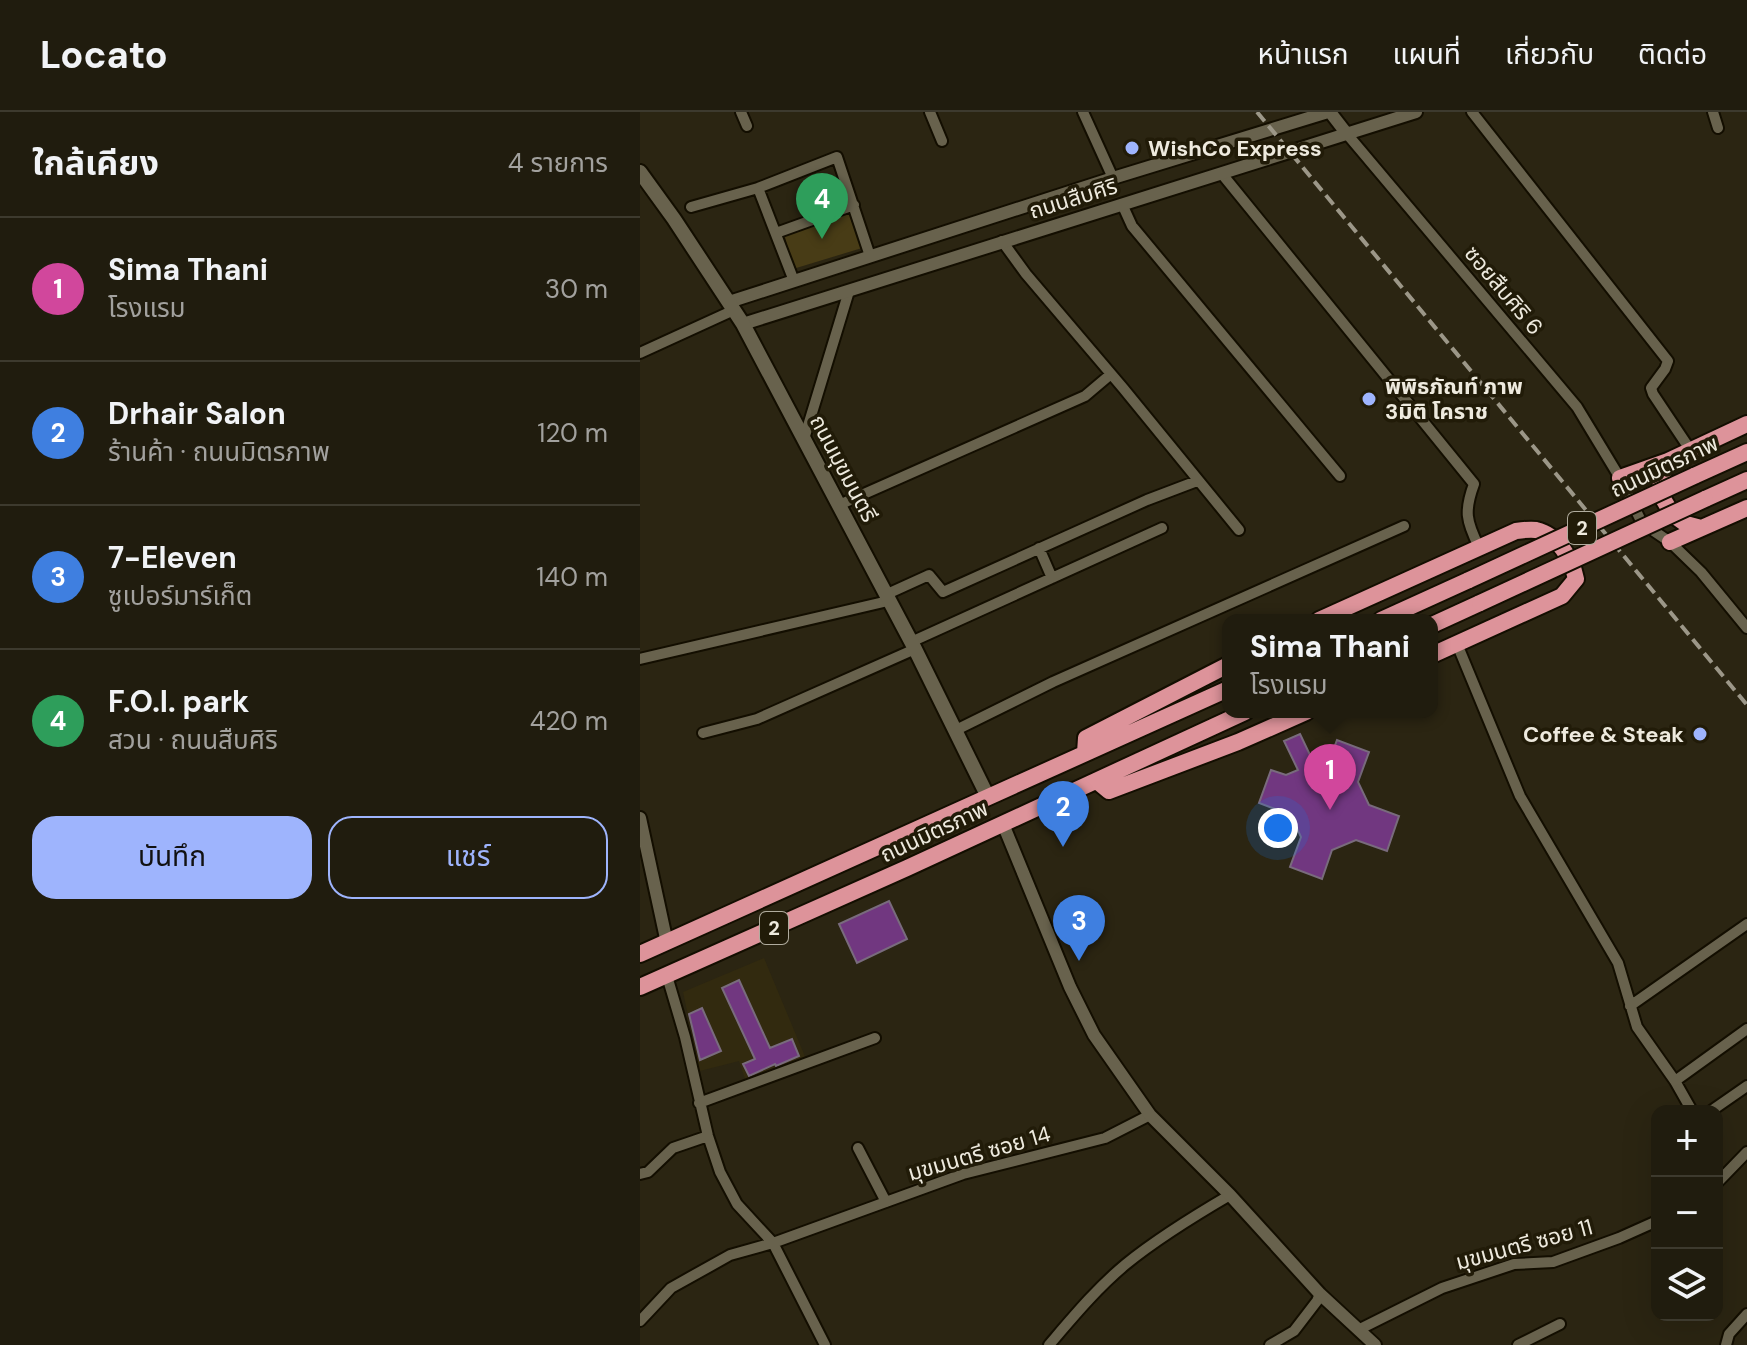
<!DOCTYPE html>
<html lang="th">
<meta charset="utf-8">
<style>
:root{--surface:#201c0e;--page:#2d291c;--text:#f1f3f6;--muted:#a2a19e;--line:#3d3a2e;--accent:#9eb4fd}
body{margin:0;font-family:"DM Sans","Noto Sans Thai",sans-serif;background:var(--page);color:var(--text)}
.controls{position:absolute;right:24px;bottom:24px;display:grid;overflow:hidden;border-radius:16px;box-shadow:0 8px 32px #0002}
.controls button{width:72px;height:72px;display:grid;place-items:center;padding:0;border:0;border-bottom:2px solid var(--line);background:var(--surface);color:var(--text);font:40px sans-serif}
.you{position:absolute;left:638px;top:716px;width:28px;height:28px;margin:-20px;border:6px solid #fff;border-radius:50%;background:#1a73e8;box-shadow:0 0 0 12px #1a73e833}
.badge{display:grid;place-items:center;width:52px;height:52px;border-radius:50%;background:var(--accent);color:#fff;font-size:26px;font-weight:700}
.pin{position:absolute;translate:-50% -66px;filter:drop-shadow(0 2px 4px #0008)}
.pin::after{content:'';position:absolute;top:42px;width:28px;height:24px;background:inherit;clip-path:polygon(0 0,100% 0,50% 100%)}
.popup{position:absolute;left:582px;top:502px;width:216px;height:104px;box-sizing:border-box;display:grid;place-content:center;border-radius:16px;background:var(--surface);filter:drop-shadow(0 2px 6px #0005);font-size:26px;white-space:nowrap;color:var(--muted)}
.popup b{font-size:30px;color:var(--text)}
.popup::after{content:'';position:absolute;left:50%;top:100%;margin-left:-16px;border:16px solid transparent;border-top-color:var(--surface)}
.list{margin:0;padding:0;list-style:none}
h2{display:flex;justify-content:space-between;align-items:center;height:104px;margin:0;padding:0 32px;font-size:34px}
h2 small{font-size:26px;font-weight:400;color:var(--muted)}
.list li{display:grid;grid-template-columns:52px 1fr auto;gap:24px;align-items:center;box-sizing:border-box;height:144px;padding:0 32px;border-top:2px solid var(--line)}
.list b{display:block;font-size:30px;white-space:nowrap}
.list p{margin:0;font-size:26px;white-space:nowrap;color:var(--muted)}
.list em{font-size:26px;font-style:normal;color:var(--muted)}
.actions{display:flex;gap:16px;padding:24px 32px}
.actions a{flex:1;padding:18px 0;border:2px solid var(--accent);border-radius:24px;text-align:center;font-size:28px;color:var(--accent)}
.actions .main{background:var(--accent);color:#111}
.icon{flex:none;width:44px;height:44px;fill:none;stroke:currentColor;stroke-width:2;stroke-linecap:round;stroke-linejoin:round}
.map{position:relative;flex:none;width:1107px;height:1233px;overflow:hidden}
header{display:flex;align-items:center;gap:48px;box-sizing:border-box;height:112px;padding:0 40px;background:var(--surface);border-bottom:2px solid var(--line)}
header strong{font-size:38px}
nav{display:flex;gap:44px;margin-inline-start:auto;font-size:28px}
main{display:flex}
aside{flex:1;background:var(--surface)}
.map>svg:first-child{display:block}
.built{fill:#322a0f}
.green{fill:#483c16}
.building{fill:#713780;stroke:#796b7d;stroke-width:2}
.lines{fill:none;stroke-linecap:round;stroke-linejoin:round}
.minor-casing{stroke:#130e00;stroke-width:14}
.tertiary-casing{stroke:#130e00;stroke-width:16}
.secondary-casing{stroke:#130e00;stroke-width:18}
.trunk-casing{stroke:#130e00;stroke-width:20}
.minor{stroke:#68624d;stroke-width:10}
.tertiary{stroke:#68624d;stroke-width:12}
.secondary{stroke:#68624d;stroke-width:14}
.trunk{stroke:#dd939a;stroke-width:16}
.rail{stroke:#9c9788;stroke-width:4;stroke-dasharray:12 6;stroke-linecap:butt}
.trunk-bridge-casing{stroke:#130e00;stroke-width:20;stroke-linecap:butt}
.trunk-bridge{stroke:#dd939a;stroke-width:16}
.poi-dot{fill:#9eb4fd;stroke:#211b08;stroke-width:3}
.labels{text-anchor:middle;stroke-width:7;stroke-linejoin:round;paint-order:stroke}
.shield{fill:#211b08;stroke:#b0ac9e;stroke-width:2}
.shield-label{font-size:20px;font-weight:bold;fill:#eeeade}
.poi-label{font-size:22px;font-weight:bold;fill:#eeeade;stroke:#211b08;text-anchor:start}
.street-label{font-size:22px;fill:#eeeade;stroke:#211b08}
</style>
<header>
<strong>Locato</strong>
<nav><a>หน้าแรก</a><a>แผนที่</a><a>เกี่ยวกับ</a><a>ติดต่อ</a></nav>
</header>
<main>
<aside>
<h2>ใกล้เคียง<small>4 รายการ</small></h2>
<ul class="list">
<li><span class="badge" style="background:#d1479c">1</span><div><b>Sima Thani</b><p>โรงแรม</p></div><em>30 m</em></li>
<li><span class="badge" style="background:#3f7fe0">2</span><div><b>Drhair Salon</b><p>ร้านค้า · ถนนมิตรภาพ</p></div><em>120 m</em></li>
<li><span class="badge" style="background:#3f7fe0">3</span><div><b>7-Eleven</b><p>ซูเปอร์มาร์เก็ต</p></div><em>140 m</em></li>
<li><span class="badge" style="background:#2e9e5b">4</span><div><b>F.O.I. park</b><p>สวน · ถนนสืบศิริ</p></div><em>420 m</em></li>
</ul>
<div class="actions"><a class="main">บันทึก</a><a>แชร์</a></div>
</aside>
<div class="map">
<svg width="1107" height="1233" viewBox="0 0 1107 1233">
<rect width="100%" height="100%" fill="#2b2512"/>
<path class="built" d="M124,846L166,947L106,970L99,949L60,959L43,880Z"/>
<path class="green" d="M209,95L222,136L153,157L143,117Z"/>
<path class="building" d="M660,622L682,668L697,628L729,640L718,670L729,693L759,704L747,739L716,728L692,738L682,767L650,755L661,725L651,703L619,691L631,658L646,663L658,658L644,629Z
M249,789L267,827L217,851L199,812Z
M99,868L130,936L152,927L159,944L136,954L135,952L109,964L103,952L115,947L82,876Z
M62,896L81,939L60,948L49,902Z"/>
<g class="lines">
<defs>
<path id="minor" d="M101,0L107,14
M290,0L302,29
M443,0L473,66
M832,0L1028,249L1025,257L1011,276L1013,282L1051,339
M1073,0L1078,16
M707,22L937,295L980,366L1002,411L1030,430L1061,460L1107,516
M582,62L834,372C824,399 826,409 839,435
M118,76L154,169
M482,92L492,114L700,364
M51,95L118,76L197,45L230,144
M136,121L214,93
M362,129L386,162L483,276L599,418
M0,241L94,198
M164,327L209,179
M199,393L445,284L471,262
M399,436L412,466
M245,483L289,463L303,480L507,388L557,369
M271,530L522,416
M817,532L880,684L978,851L997,915L1035,969L1052,999
M0,547L248,489
M316,618L413,570L764,414
M63,621L117,607L275,537
M27,864L45,925L68,1024L80,1060L97,1092L133,1131L185,1233
M990,894L1107,812
M1035,969L1107,917
M59,991L235,926
M1071,999L1107,974
M218,1036L246,1090
M0,1062L8,1060L33,1036L68,1024
M1077,1071L1107,1040
M0,1209L31,1176L90,1143L133,1131L323,1062L465,1026L510,1003
M720,1217L802,1176L874,1152L913,1150L979,1126L1017,1109
M409,1233C433,1205 457,1176 486,1152C518,1126 554,1104 590,1083
M630,1233L654,1219L677,1189L680,1182
M878,1233L920,1212
M1086,1233L1089,1222L1107,1202"/>
<path id="tertiary" d="M690,0L707,22
M89,190L473,66L688,0
M103,212L776,0
M0,706L27,831
M363,712L430,875L454,923L510,1003L590,1083L680,1182L735,1233"/>
<path id="secondary" d="M0,60L34,107L103,212L275,537L348,685"/>
<path id="trunk" d="M1028,349L1020,368L1022,385L1032,402L1046,412L1061,416
M1054,364L1107,340
M980,366L1028,349L1107,312
M1065,387L1107,368
M1030,430L1107,396
M679,508L876,419C883,418 890,417 896,418C918,423 932,447 936,467L922,484L792,543
M741,508L829,468
M792,513L840,491
M445,641L446,626L588,553
M457,669L469,679L598,630L666,600
M0,842L588,577
M0,875L267,756L605,600"/>
</defs>
<use href="#minor" class="minor-casing"/>
<use href="#tertiary" class="tertiary-casing"/>
<use href="#secondary" class="secondary-casing"/>
<use href="#trunk" class="trunk-casing"/>
<use href="#minor" class="minor"/>
<use href="#tertiary" class="tertiary"/>
<use href="#secondary" class="secondary"/>
<use href="#trunk" class="trunk"/>
<path class="rail" d="M617,0L1107,593"/>
<defs>
<path id="trunk-bridge" d="M829,468L1054,364
M840,491L1065,387"/>
</defs>
<use href="#trunk-bridge" class="trunk-bridge-casing"/>
<use href="#trunk-bridge" class="trunk-bridge"/>
</g>
<g class="poi-dot">
<circle cx="492" cy="36" r="8"/>
<circle cx="729" cy="287" r="8"/>
<circle cx="1060" cy="622" r="8"/>
</g>
<g class="labels">
<g class="shield">
<rect x="928" y="400" width="28" height="32" rx="6"/>
<rect x="120" y="800" width="28" height="32" rx="6"/>
</g>
<g class="shield-label">
<text x="942" y="423">2</text>
<text x="134" y="823">2</text>
</g>
<g class="poi-label">
<text x="508" y="44">WishCo Express</text>
<text x="745" y="282">พิพิธภัณท์ ภาพ<tspan x="745" dy="25">3มิติ โคราช</tspan></text>
<text x="1044" y="630" text-anchor="end">Coffee &amp; Steak</text>
</g>
<g class="street-label">
<text transform="translate(433 86) rotate(-17)" y="8">ถนนสืบศิริ</text>
<text transform="translate(864 178) rotate(50)" y="8">ซอยสืบศิริ 6</text>
<text transform="translate(1024 354) rotate(-25)" y="8">ถนนมิตรภาพ</text>
<text transform="translate(204 356) rotate(62)" y="8">ถนนมุขมนตรี</text>
<text transform="translate(294 719) rotate(-25)" y="8">ถนนมิตรภาพ</text>
<text transform="translate(339 1041) rotate(-16)" y="8">มุขมนตรี ซอย 14</text>
<text transform="translate(884 1132) rotate(-15)" y="8">มุขมนตรี ซอย 11</text>
</g>
</g>
</svg>
<div class="controls">
<button>+</button>
<button>−</button>
<button><svg class="icon" aria-label="layers" viewBox="0 0 24 24"><path d="M12 4l9 5-9 5-9-5zM3 14l9 5 9-5"/></svg></button>
</div>
<div class="you"></div>
<div class="pin badge" style="left:690px;top:698px;background:#d1479c">1</div>
<div class="popup"><b>Sima Thani</b>โรงแรม</div>
<div class="pin badge" style="left:423px;top:735px;background:#3f7fe0">2</div>
<div class="pin badge" style="left:439px;top:849px;background:#3f7fe0">3</div>
<div class="pin badge" style="left:182px;top:127px;background:#2e9e5b">4</div>
</div>
</main>
